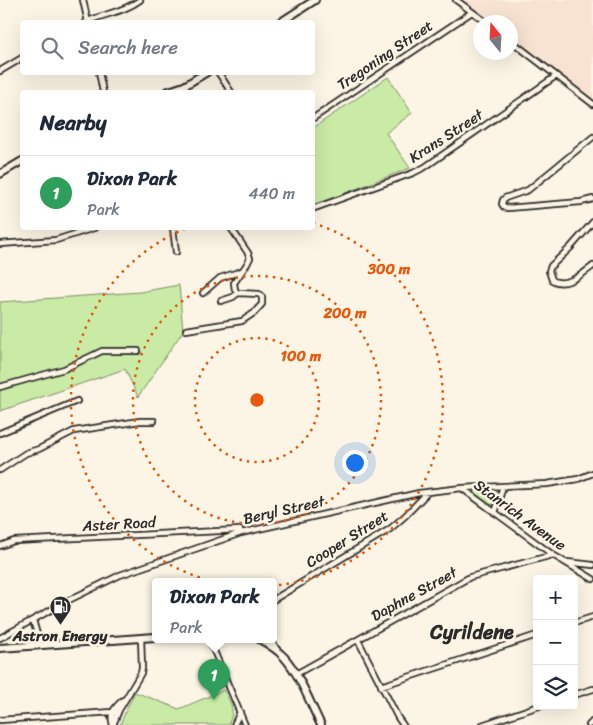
<!DOCTYPE html>
<meta charset="utf-8">
<style>
:root{--surface:#fff;--page:#f2f2f3;--text:#1f2937;--muted:#747a83;--line:#e0e1e3;--accent:#2b2b2b}
body{margin:0;font-family:Sriracha,sans-serif;background:var(--page);color:var(--text)}
.controls{position:absolute;right:15px;bottom:15px;display:grid;overflow:hidden;border-radius:5px;box-shadow:0 5px 20px #0002}
.controls button{width:45px;height:45px;display:grid;place-items:center;padding:0;border:0;border-bottom:1px solid var(--line);background:var(--surface);color:var(--text);font:25px sans-serif}
.compass{position:absolute;left:473px;top:15px;width:45px;height:45px;border-radius:50%;background:var(--surface);box-shadow:0 5px 20px #0002;rotate:342deg}
.you{position:absolute;left:354px;top:462px;width:18px;height:18px;margin:-12px;border:4px solid #fff;border-radius:50%;background:#1a73e8;box-shadow:0 0 0 8px #1a73e833}
.badge{display:grid;place-items:center;width:32px;height:32px;border-radius:50%;background:var(--accent);color:#fff;font-size:16px;font-weight:700}
.pin{position:absolute;translate:-50% -41px;filter:drop-shadow(0 1px 2px #0008)}
.pin::after{content:'';position:absolute;top:26px;width:18px;height:15px;background:inherit;clip-path:polygon(0 0,100% 0,50% 100%)}
.popup{position:absolute;left:152px;top:578px;width:125px;height:65px;box-sizing:border-box;display:grid;place-content:center;border-radius:5px;background:var(--surface);filter:drop-shadow(0 1px 4px #0005);font-size:16px;white-space:nowrap;color:var(--muted)}
.popup b{font-size:19px;color:var(--text)}
.popup::after{content:'';position:absolute;left:50%;top:100%;margin-left:-10px;border:10px solid transparent;border-top-color:var(--surface)}
.list{margin:0;padding:0;list-style:none}
h2{display:flex;justify-content:space-between;align-items:center;height:65px;margin:0;padding:0 20px;font-size:21px}
h2 small{font-size:16px;font-weight:400;color:var(--muted)}
.list li{display:grid;grid-template-columns:32px 1fr auto;gap:15px;align-items:center;box-sizing:border-box;height:75px;padding:0 20px;border-top:1px solid var(--line)}
.list b{display:block;font-size:19px;white-space:nowrap}
.list p{margin:0;font-size:16px;white-space:nowrap;color:var(--muted)}
.list em{font-size:16px;font-style:normal;color:var(--muted)}
.icon{flex:none;width:28px;height:28px;fill:none;stroke:currentColor;stroke-width:2;stroke-linecap:round;stroke-linejoin:round}
.map{position:relative;flex:none;width:593px;height:725px;overflow:hidden}
.search{position:absolute;background:var(--surface);box-shadow:0 5px 20px #0002;left:20px;top:20px;width:295px;height:55px;display:flex;align-items:center;gap:12px;box-sizing:border-box;padding:0 18px;border-radius:5px;color:var(--muted);font-size:19px}
.panel{position:absolute;background:var(--surface);box-shadow:0 5px 20px #0002;left:20px;top:90px;width:295px;height:140px;border-radius:5px}
.map>svg:first-child{display:block}
.built{fill:#f8e2d1}
.green{fill:#c9eba5;stroke:#7a8b68}
.lines{fill:none;stroke-linecap:round;stroke-linejoin:round}
.street-casing{stroke:#2b2b2b;stroke-width:8}
.secondary-casing{stroke:#2b2b2b;stroke-width:10}
.street{stroke:#fcf5e5;stroke-width:4.5}
.secondary{stroke:#fcf5e5;stroke-width:6}
.ring{fill:none;stroke:#e8590c;stroke-width:2.5;stroke-dasharray:2.5 5}
.labels{text-anchor:middle;stroke-width:5;stroke-linejoin:round;paint-order:stroke}
.street-label{font-size:15px;fill:#2b2b2b;stroke:#fcf5e5}
.poi-label{font-size:15px;font-weight:bold;fill:#2b2b2b;stroke:#fcf5e5}
.district-label{font-size:20px;font-weight:bold;fill:#2b2b2b;stroke:#fcf5e5}
.centre{fill:#e8590c;stroke:#fcf5e5;stroke-width:2.5}
.ring-label{font-size:15px;text-anchor:middle;font-weight:bold;fill:#e8590c;stroke:#fcf5e5;stroke-width:5;stroke-linejoin:round;paint-order:stroke}
</style>
<div class="map">
<svg width="593" height="725" viewBox="0 0 593 725">
<rect width="100%" height="100%" fill="#fcf5e5"/>
<filter id="ink" filterUnits="userSpaceOnUse"><feTurbulence type="fractalNoise" baseFrequency=".02" numOctaves="2"/><feDisplacementMap in="SourceGraphic" scale="10" xChannelSelector="R" yChannelSelector="G"/><feConvolveMatrix kernelMatrix="1 2 1 2 8 2 1 2 1" color-interpolation-filters="sRGB"/></filter>
<g filter="url(#ink)">
<path class="built" d="M464,0H593V100L511,36L510,22H493Z"/>
<path class="green" d="M388,77L412,113L386,133L410,168L314,205L312,204L313,128Z
M179,285L183,331L138,397L125,369L0,411V302L140,292Z
M494,489H497C499,495 498,502 492,505C486,505 477,498 473,493L476,490Z
M224,690C231,705 236,709 228,725H120L126,710L135,692L179,709Z"/>
<g class="lines">
<defs>
<path id="street" d="M83,0L88,22
M456,0L486,22
M86,22C103,14 124,12 140,0
M510,40L593,104
M0,71L22,58
M99,72L103,92
M218,72L231,92
M312,119L472,12
M593,137L528,190L505,198L503,200L502,204L504,207L508,208L581,202L593,199
M312,209L413,173L425,167L556,76
M593,222L570,248L551,266L549,271L552,280C566,288 581,275 593,266
M173,228L176,252
M0,244L56,240L94,228
M203,293L220,278L242,271
M221,301L233,297L238,293
M186,330L242,321L254,313L262,304V297L259,294L238,293L235,290L234,283L247,264L250,258L248,253L231,228
M0,387L64,369L102,351H138
M0,433L77,401
M0,470L26,453L39,449L74,431L140,421H154
M463,489L553,555L593,579
M495,513L503,486
M0,546L14,541L240,530L241,533
M567,562L593,565
M273,600L390,529L406,515L428,492
M33,620L40,645
M574,623L593,617
M0,638L69,600L120,575L241,533L419,493L462,488L547,484L578,479L593,473
M209,639L245,725
M270,639L276,648
M358,640L398,718L403,725
M296,674L470,577L553,555
M381,686L537,635
M574,695L593,689
M0,720L112,712L117,713
M113,725L119,710L141,673L142,668L141,638
M113,725C109,714 114,708 123,700
M234,725L240,712
M482,725L539,706
M589,725L593,721"/>
<path id="secondary" d="M281,22L315,0
M166,92L184,86L207,72
M0,174L22,161
M259,639C268,644 277,649 284,657C300,675 310,703 321,725
M0,648L155,637"/>
</defs>
<use href="#street" class="street-casing"/>
<use href="#secondary" class="secondary-casing"/>
<use href="#street" class="street"/>
<use href="#secondary" class="secondary"/>
</g>
</g>
<g class="ring">
<circle cx="257" cy="400" r="62"/>
<circle cx="257" cy="400" r="124"/>
<path d="M313 223A186 186 0 1 1 187 228"/>
</g>
<defs>
<symbol id="fuel-pin" viewBox="-11 -11 22 30"><path d="M0 17L-7.5 6A9.5 9.5 0 1 1 7.5 6Z" fill="#2b2b2b" stroke="#fcf5e5"/><path d="M-5.5-6h7V0h2V4h1.3V-2.5L3-4.5l.8-.8L6-3V5H2.5V1h-1V6h-7ZM-4.2-4.7v3.2H.2V-4.7Z" fill="#fff"/></symbol>
</defs>
<g fill-rule="evenodd">
<use href="#fuel-pin" x="48" y="594" width="25" height="34"/>
</g>
<g class="labels">
<g class="street-label">
<text transform="translate(385 55) rotate(-34)" y="5">Tregoning Street</text>
<text transform="translate(446 136) rotate(-33)" y="5">Krans Street</text>
<text transform="translate(284 510) rotate(-13)" y="5">Beryl Street</text>
<text transform="translate(520 515) rotate(36)" y="5">Stanrich Avenue</text>
<text transform="translate(119 524) rotate(-3)" y="5">Aster Road</text>
<text transform="translate(347 539) rotate(-32)" y="5">Cooper Street</text>
<text transform="translate(414 594) rotate(-29)" y="5">Daphne Street</text>
</g>
<g class="poi-label">
<text x="60" y="641">Astron Energy</text>
</g>
<g class="district-label">
<text x="472" y="639">Cyrildene</text>
</g>
</g>
<circle cx="257" cy="400" r="8" class="centre"/>
<g class="ring-label">
<text x="389" y="274">300 m</text>
<text x="345" y="318">200 m</text>
<text x="301" y="361">100 m</text>
</g>
</svg>
<div class="controls">
<button>+</button>
<button>−</button>
<button><svg class="icon" aria-label="layers" viewBox="0 0 24 24"><path d="M12 4l9 5-9 5-9-5zM3 14l9 5 9-5"/></svg></button>
</div>
<svg class="compass" viewBox="-18 -18 36 36"><path d="M0-13l5 13h-10z" fill="#e53935"/><path d="M0 13l5-13h-10z" fill="#747a83"/></svg>
<div class="you"></div>
<div class="pin badge" style="left:214px;top:700px;background:#2e9e5b">1</div>
<div class="popup"><b>Dixon Park</b>Park</div>
<div class="search"><svg class="icon" aria-label="search" viewBox="0 0 24 24"><circle cx="10" cy="10" r="6"/><path d="M15 15l6 6"/></svg>Search here</div>
<section class="panel">
<h2>Nearby<small></small></h2>
<ul class="list">
<li><span class="badge" style="background:#2e9e5b">1</span><div><b>Dixon Park</b><p>Park</p></div><em>440 m</em></li>
</ul>
</section>
</div>
